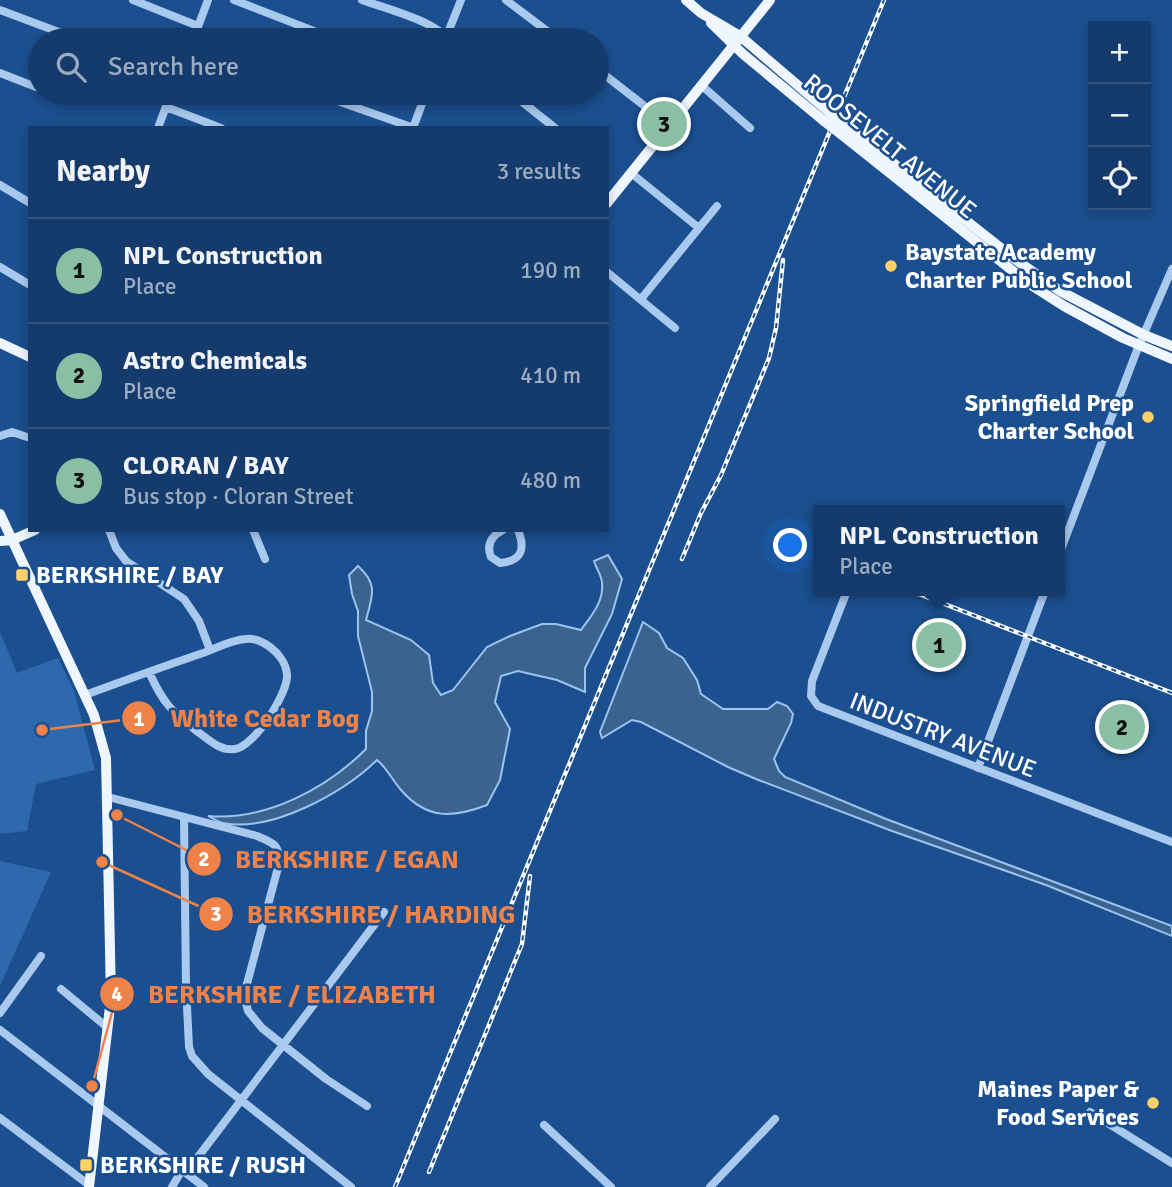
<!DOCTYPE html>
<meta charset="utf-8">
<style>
:root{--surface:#143b6b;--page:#1d4271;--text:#f1f3f6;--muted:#9dadc1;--line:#33557e;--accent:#8abfa5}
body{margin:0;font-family:Signika,sans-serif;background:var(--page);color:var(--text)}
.controls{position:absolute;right:21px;top:21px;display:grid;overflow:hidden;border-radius:0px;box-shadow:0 4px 10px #0003}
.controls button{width:63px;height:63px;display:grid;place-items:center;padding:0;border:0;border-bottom:2px solid var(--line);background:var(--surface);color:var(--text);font:35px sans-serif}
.you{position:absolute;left:791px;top:546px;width:24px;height:24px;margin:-18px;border:5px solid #fff;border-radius:50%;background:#1a73e8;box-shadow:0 0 0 10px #1a73e833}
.badge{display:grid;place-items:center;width:46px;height:46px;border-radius:50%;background:var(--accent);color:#111;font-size:23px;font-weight:700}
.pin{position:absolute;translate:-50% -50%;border:4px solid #fff;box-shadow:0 2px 7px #0006}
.popup{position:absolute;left:813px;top:505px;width:252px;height:91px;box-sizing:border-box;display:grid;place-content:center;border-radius:0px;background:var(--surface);filter:drop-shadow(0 2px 5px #0005);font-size:23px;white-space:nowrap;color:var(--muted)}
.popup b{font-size:26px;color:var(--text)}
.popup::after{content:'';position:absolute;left:50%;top:100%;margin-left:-14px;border:14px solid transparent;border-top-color:var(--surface)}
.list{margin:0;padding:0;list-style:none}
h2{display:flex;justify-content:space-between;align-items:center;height:91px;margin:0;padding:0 28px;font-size:30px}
h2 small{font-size:23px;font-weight:400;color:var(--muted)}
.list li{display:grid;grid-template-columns:46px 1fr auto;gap:21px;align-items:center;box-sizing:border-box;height:105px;padding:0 28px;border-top:2px solid var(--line)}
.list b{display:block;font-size:26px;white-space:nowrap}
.list p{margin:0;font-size:23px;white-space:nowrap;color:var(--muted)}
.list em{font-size:23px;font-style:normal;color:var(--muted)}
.icon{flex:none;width:38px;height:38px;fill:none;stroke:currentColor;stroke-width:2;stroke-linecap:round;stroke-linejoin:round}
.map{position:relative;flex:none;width:1172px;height:1187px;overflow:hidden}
.search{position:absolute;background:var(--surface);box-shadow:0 4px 10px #0003;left:28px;top:28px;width:581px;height:77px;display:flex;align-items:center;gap:18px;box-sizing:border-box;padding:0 24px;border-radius:38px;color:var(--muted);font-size:26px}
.panel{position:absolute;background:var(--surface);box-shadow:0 4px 10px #0003;left:28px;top:126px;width:581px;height:406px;border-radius:0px}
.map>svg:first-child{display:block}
.green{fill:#2e69ad}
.water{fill:#3c6290;stroke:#9cc4f0;stroke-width:2}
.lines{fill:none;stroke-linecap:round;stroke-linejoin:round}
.minor{stroke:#a9c9ee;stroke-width:8}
.major{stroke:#f0f6ff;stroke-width:10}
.rail-casing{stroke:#fff;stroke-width:4.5}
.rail{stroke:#1b4f8f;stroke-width:2;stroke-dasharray:5;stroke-linecap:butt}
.major-bridge{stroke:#f0f6ff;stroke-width:10}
.poi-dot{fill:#ffd166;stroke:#1b4f8f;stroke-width:2.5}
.labels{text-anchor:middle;stroke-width:5;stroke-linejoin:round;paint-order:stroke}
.street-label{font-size:24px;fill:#fff;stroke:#1b4f8f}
.poi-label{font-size:24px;font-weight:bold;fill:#fff;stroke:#1b4f8f;text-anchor:start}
.leader{fill:none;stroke:#ee8249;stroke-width:2.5}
.callout-dot{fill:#ee8249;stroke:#1b4f8f;stroke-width:2.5}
.mark-label{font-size:21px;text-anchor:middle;font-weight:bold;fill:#fff}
.callout-label{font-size:26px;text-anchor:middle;font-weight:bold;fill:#ee8249;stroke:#1b4f8f;stroke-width:5;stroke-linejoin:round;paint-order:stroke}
</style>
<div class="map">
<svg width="1172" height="1187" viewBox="0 0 1172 1187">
<rect width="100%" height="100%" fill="#1b4f8f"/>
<path class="green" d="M0,632L17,673L58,658L74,691L95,770L36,784L27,831L0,834Z
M0,861L51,872L0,986Z"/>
<path class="water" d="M608,555L622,579L612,614L585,668V692L557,680L518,671L501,676L495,702L510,729L500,780L487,805C453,818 427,820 401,790C392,780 388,769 377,760C344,792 272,833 223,823C218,822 213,818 208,816C265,821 326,789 366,749V731L372,711V692L358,636V611L352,594L349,575L358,566C379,585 372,596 366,620L411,640L429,655L433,683L441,695L453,690L487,647L510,636L542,624H556L581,630C591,616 604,602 602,583C602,576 596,568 594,561Z
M643,622L659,633L667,648L683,658L697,680L701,694L723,709H768L777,702L787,706L793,714L791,723L774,759L779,771L785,777L886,819L1172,926V936L1046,885L892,831L756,779L728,767L641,722L632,720L602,738L600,732Z"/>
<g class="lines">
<path class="minor" d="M133,0L198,26
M234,0L337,40
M362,0C384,8 436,21 448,40
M506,0L559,40
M0,10L80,40
M193,40L208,0
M445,40L461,0
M597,69L669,125
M0,73L36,87
M701,85L750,128
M315,93L414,128
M511,93L555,128
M166,107L221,128
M158,128L171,93
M413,128L426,93
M631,173L699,228
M0,185L30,203
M0,267L30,285
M607,272L675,328
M641,299L717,206
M0,436L12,432L30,438
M109,530L116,548L126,561L184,599L199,621L210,650
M253,530L265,559
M503,530C491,536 486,545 491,557L500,563C521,561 526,550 518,530
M1060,552L1139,345L1172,269
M847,591L812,681L811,696L818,706L1172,842
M85,695C123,681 162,667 200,654C215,649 230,640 246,639C254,638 263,642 270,647C278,653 286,663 287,674C289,692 254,747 235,749C220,751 209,740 198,732C171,711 163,703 149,672
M978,768L1045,591
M108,797L257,836C274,843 280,845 279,864L244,995L248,1011L262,1028L326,1079L367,1106
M184,817L186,986L189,1047L192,1056L208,1074L351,1187
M61,989L108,1028
M0,1013L41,956
M0,1030L204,1187
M1090,1112L1172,1163
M0,1118L89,1185
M544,1125L611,1187
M172,1187L182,1170L198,1157L384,912
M710,1187L775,1119"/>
<path class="major" d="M686,0L701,13L740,36L829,112
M711,23L743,54L824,121
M845,125L1012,257L1060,291L1144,335L1172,346
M841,134L1028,283L1064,306L1123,338L1172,359
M607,203L770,0
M0,343L30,357
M0,514L94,715L106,758L111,998L89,1187
M0,541L12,540L35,530"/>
<defs>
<path id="rail" d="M682,559L701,513L721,475L769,358L776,328L783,260
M906,591L919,594L1172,693
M429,1172L522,944L530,876
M395,1187L884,0"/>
</defs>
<use href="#rail" class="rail-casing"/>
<use href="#rail" class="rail"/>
<path class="major-bridge" d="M829,112L845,125
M824,121L841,134"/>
</g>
<g class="poi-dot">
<circle cx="891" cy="266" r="7"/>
<circle cx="1148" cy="417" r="7"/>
<rect x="15" y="568" width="14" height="14" rx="3.5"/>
<circle cx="1153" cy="1103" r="7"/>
<rect x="79" y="1158" width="14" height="14" rx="3.5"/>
</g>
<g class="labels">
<g class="street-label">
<text transform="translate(890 146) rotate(39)" y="8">ROOSEVELT AVENUE</text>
<text transform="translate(943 735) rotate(21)" y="8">INDUSTRY AVENUE</text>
</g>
<g class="poi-label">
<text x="905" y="260">Baystate Academy<tspan x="905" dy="28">Charter Public School</tspan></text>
<text x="1134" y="411" text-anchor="end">Springfield Prep<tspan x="1134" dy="28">Charter School</tspan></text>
<text x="36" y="583">BERKSHIRE / BAY</text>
<text x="1139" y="1097" text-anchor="end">Maines Paper &amp;<tspan x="1139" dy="28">Food Services</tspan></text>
<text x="100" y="1173">BERKSHIRE / RUSH</text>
</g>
</g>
<path class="leader" d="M42 730L139 718M117 815L204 859M102 862L216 914M92 1086L117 994"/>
<g class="callout-dot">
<circle cx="42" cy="730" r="7"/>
<circle cx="117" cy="815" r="7"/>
<circle cx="102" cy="862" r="7"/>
<circle cx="92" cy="1086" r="7"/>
<circle cx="139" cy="718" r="18"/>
<circle cx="204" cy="859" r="18"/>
<circle cx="216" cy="914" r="18"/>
<circle cx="117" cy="994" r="18"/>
</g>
<g class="mark-label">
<text x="139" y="726">1</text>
<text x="204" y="866">2</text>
<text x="216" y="921">3</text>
<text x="117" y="1001">4</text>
</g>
<g class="callout-label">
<text x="265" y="727">White Cedar Bog</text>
<text x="347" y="868">BERKSHIRE / EGAN</text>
<text x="381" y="923">BERKSHIRE / HARDING</text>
<text x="292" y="1003">BERKSHIRE / ELIZABETH</text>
</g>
</svg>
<div class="controls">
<button>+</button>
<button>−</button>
<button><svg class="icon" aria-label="locate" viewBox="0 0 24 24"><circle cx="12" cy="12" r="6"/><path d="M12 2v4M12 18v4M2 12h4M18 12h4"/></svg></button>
</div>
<div class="you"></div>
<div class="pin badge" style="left:939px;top:645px">1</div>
<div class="popup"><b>NPL Construction</b>Place</div>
<div class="pin badge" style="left:1122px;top:727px">2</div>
<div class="pin badge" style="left:664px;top:124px">3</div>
<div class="search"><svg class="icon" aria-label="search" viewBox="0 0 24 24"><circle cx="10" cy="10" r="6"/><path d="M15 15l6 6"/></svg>Search here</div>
<section class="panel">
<h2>Nearby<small>3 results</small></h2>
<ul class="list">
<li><span class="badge">1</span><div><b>NPL Construction</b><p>Place</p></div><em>190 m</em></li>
<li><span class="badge">2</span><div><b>Astro Chemicals</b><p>Place</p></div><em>410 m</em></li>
<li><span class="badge">3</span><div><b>CLORAN / BAY</b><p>Bus stop · Cloran Street</p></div><em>480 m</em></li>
</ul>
</section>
</div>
